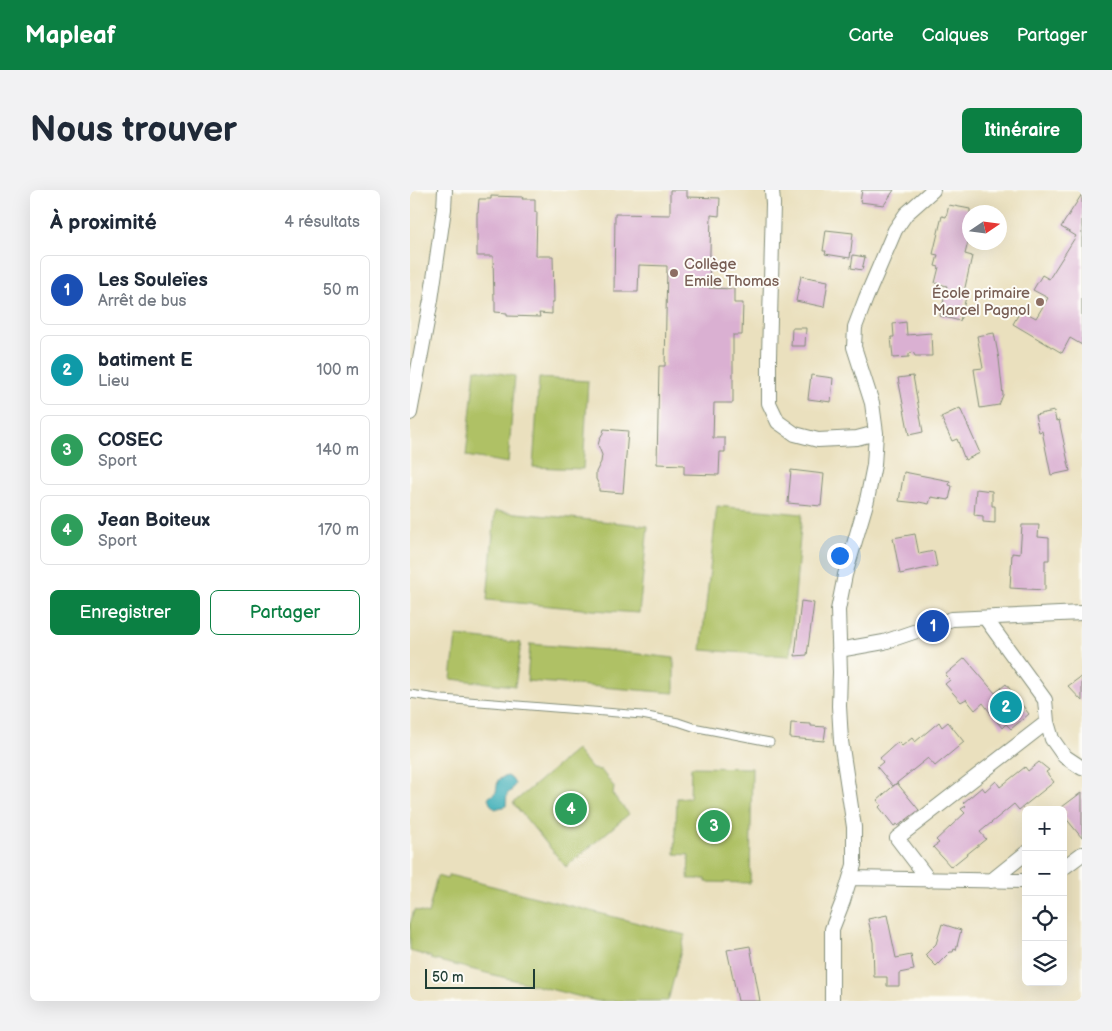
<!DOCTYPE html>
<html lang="fr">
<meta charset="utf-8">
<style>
:root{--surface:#fff;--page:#f2f2f3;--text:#1f2937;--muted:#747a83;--line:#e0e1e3;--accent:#0b8043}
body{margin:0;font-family:"Balsamiq Sans",sans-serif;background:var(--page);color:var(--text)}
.controls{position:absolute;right:15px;bottom:15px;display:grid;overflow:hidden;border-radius:8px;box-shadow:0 5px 20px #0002}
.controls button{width:45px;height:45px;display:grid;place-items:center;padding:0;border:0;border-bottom:1px solid var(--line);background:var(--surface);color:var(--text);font:25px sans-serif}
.compass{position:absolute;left:552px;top:15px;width:45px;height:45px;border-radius:50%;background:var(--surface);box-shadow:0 5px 20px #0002;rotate:77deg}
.scale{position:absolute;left:15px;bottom:12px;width:110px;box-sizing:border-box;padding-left:5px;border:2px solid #1f3d34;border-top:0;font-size:14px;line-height:18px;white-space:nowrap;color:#1f3d34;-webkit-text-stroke:4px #fdfcf7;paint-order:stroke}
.you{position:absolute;left:429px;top:365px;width:18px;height:18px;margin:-12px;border:4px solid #fff;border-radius:50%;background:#1a73e8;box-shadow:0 0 0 8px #1a73e833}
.badge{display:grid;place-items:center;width:32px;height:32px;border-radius:50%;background:var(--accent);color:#fff;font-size:16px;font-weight:700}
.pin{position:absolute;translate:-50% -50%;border:2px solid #fff;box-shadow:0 1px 5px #0006}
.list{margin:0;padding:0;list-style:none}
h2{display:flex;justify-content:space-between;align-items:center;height:65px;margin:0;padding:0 20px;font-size:21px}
h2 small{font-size:16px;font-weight:400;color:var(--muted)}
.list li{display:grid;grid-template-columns:32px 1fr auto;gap:15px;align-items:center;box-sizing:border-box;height:70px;margin:0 10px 10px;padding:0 10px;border:1px solid var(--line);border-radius:8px}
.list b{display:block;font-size:19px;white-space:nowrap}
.list p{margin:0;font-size:16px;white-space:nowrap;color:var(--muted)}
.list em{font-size:16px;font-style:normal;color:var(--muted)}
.actions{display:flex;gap:10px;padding:15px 20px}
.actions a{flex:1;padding:11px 0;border:1px solid var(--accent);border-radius:8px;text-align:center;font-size:18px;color:var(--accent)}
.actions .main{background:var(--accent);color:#fff}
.icon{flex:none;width:28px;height:28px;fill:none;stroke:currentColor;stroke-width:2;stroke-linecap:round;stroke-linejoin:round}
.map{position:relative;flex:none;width:672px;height:811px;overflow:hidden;border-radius:8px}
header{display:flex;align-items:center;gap:30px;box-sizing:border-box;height:70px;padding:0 25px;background:var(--accent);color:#fff}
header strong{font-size:24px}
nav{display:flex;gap:28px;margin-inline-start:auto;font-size:18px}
.intro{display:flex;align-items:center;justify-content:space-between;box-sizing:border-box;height:120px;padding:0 30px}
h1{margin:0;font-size:35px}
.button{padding:12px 22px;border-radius:8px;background:var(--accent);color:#fff;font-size:18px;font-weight:700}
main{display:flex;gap:30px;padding:0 30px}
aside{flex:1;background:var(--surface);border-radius:8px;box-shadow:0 5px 20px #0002}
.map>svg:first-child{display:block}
.green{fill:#afc165;stroke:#677f4c}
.water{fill:#3eaeb7;stroke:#2e7676}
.building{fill:#dab0d2}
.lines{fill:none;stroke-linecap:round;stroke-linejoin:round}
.service-casing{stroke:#848e79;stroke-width:9}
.minor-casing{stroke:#848e79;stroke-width:16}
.service{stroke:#fff;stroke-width:7}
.minor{stroke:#fff;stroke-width:14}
.education-dot{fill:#8d6e63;stroke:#fdfcf7;stroke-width:2}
.labels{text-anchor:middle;stroke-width:4;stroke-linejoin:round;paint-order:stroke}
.education-label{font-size:15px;fill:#785e54;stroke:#fdfcf7;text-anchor:start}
</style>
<header>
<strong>Mapleaf</strong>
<nav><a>Carte</a><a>Calques</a><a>Partager</a></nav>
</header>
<div class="intro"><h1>Nous trouver</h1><a class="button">Itinéraire</a></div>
<main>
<aside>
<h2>À proximité<small>4 résultats</small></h2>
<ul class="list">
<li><span class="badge" style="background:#1a4fb4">1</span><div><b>Les Souleïes</b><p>Arrêt de bus</p></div><em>50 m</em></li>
<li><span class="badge" style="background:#0f9aa8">2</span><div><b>batiment E</b><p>Lieu</p></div><em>100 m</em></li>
<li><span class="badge" style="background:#2e9e5b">3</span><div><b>COSEC</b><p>Sport</p></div><em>140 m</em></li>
<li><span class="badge" style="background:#2e9e5b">4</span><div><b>Jean Boiteux</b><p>Sport</p></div><em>170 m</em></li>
</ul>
<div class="actions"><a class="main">Enregistrer</a><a>Partager</a></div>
</aside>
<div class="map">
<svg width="672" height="811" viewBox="0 0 672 811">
<rect width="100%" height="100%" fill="#fdfcf7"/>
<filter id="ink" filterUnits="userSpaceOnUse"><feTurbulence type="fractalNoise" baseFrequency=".02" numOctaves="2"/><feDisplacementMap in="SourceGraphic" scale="10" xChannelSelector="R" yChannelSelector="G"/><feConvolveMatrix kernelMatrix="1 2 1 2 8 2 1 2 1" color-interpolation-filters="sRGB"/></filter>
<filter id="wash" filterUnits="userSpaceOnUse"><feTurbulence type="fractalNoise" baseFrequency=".0096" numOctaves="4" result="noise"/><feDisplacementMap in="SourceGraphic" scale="20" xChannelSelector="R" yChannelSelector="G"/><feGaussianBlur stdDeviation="1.12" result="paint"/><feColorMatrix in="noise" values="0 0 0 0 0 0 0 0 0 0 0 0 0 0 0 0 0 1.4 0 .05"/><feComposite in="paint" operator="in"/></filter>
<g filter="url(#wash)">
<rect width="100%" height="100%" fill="#eae0be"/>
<path class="green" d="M65,179L105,186L98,273L56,266Z
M129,188L178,191L173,279L123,277Z
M307,316L392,324L380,466L291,460Z
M85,321C136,326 187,330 238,336L229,423L183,420L77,410Z
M46,446L111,453L105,496L41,489Z
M120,454L194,460L264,468V503L117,491Z
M166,560L182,579L191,580L204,597L203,605L219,624L156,677L103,613Z
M281,577L342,578L340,693L296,692V689H278L279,665L265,664L267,608H280Z
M39,685L275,745L258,811H187L21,769V767L0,761V734L4,720L18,724L27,686L37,689Z"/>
<path class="water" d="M98,586L102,589L105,594L101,601L97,604L96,616L85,619L80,614L78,608L86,602L88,590L93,587Z"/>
<g id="blocks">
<path class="building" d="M260,0H277V7L310,8L309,26L301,25L299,98L324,99V113H333L332,145H323V213H304L303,248H315V262H310L309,285L274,284V275L247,274L249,176H255L257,76L229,75L228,102H204L205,24L260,25Z
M452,0H484L474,15L450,12Z
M672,4V155L660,148L652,163L603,134L611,120L626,128L638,108L623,100L632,85L639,89L666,46L651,37Z
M81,6L113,7L112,9H125V22H127L126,66H143L144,112H142V124L129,123L130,127L97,126V123L85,122V111H84L83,66H67V22H68L69,9H81Z
M539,15L560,19V44L555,64L562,66L554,102L557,103L550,131L530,126L537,96L525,93L529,77L525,76L528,65L523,64L532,26L536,27Z
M416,40L443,43L440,68L415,64L416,61H413Z
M443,65L455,67L452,80L441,78Z
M391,86L418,91L414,117L386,111Z
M496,132L497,145L521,143L522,166H505L503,162L499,164V167L483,168L481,147H484L483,134Z
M382,138H396L395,156H381Z
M584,143L589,169L593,205L589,215L570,218L564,179L573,178L567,146Z
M401,185L423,188L421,212L398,209Z
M503,186L513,242L499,245L488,188Z
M550,218L570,263L555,270L547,249L542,251L531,227Z
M644,221L646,231L649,230L660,281L641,285L632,241L629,242L625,225Z
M194,239L218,241L213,303L189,301V295L186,289V282L191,272L192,265L188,255L190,248L193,243Z
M381,280L414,284L411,316L378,313Z
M494,282L540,291L539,295L542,296L539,310L521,307L519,314L509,312L508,313L489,311Z
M566,299L582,301V316H585V333L573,332V326L564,325Z
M612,335H629L628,347L639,348V370H635V400L600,398L602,363L610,364Z
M505,344L509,364L524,361L527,376L490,384L483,348Z
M391,411L404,413L397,465L385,466Z
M555,468L585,503L596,494L619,524L601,539L596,534L592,538L573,513L565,520L556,509L551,512L535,494L540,490L535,485Z
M672,486V511L658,496Z
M529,532L532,537L538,532L554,552L525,576L518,568L483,596L467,577L473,572L470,568L488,552L492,556L502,548L505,552Z
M381,533L401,534V536L416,537L414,551L380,548Z
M629,572L639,580L636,582L644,592L609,620L604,614L570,642L576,649L541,677L523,657L529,653L526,650L555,623L551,619L556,616L553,613L572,597L575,601L586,591L590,597L615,577L618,581Z
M487,593L509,620L488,636L487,634L484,636L469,617L471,615L467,610Z
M672,602V648L654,626L657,623L652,617Z
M477,725L486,768L501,765L504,780L489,783V796H477V787H464L463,752L458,729Z
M532,734L551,740L546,760L544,759L543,762H540L526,776L515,765L526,754Z
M340,756L350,811H328L317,760Z"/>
</g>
</g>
<g filter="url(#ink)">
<use href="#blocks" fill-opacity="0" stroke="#848e79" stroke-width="1"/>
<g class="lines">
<defs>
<path id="service" d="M0,504L33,509L232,525L268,532L283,537L360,552"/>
<path id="minor" d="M362,0L363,14L359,167V213L368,232L385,244L408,250L447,248L466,243
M0,223L21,110L34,19L35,0
M576,429L635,510L637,532L642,549L654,566L672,578
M429,460L474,452L542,429L672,423
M653,678L672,664
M440,688L616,691
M519,690L487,648L637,532
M581,691L616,663
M422,811V739L433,711L444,675V637L431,551L429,516L430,482L428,420L435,385L457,310L464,275L466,243L462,213L444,157L445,137L456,108L485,40L496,24L523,0"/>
</defs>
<use href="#service" class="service-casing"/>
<use href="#minor" class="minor-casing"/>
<use href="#service" class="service"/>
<use href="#minor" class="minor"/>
</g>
</g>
<g class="education-dot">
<circle cx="264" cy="83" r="5"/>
<circle cx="630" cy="112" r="5"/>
</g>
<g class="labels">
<g class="education-label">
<text x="274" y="79">Collège<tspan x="274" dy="17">Emile Thomas</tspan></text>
<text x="620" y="108" text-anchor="end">École primaire<tspan x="620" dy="17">Marcel Pagnol</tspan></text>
</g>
</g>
</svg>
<div class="controls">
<button>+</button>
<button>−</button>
<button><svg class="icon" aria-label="locate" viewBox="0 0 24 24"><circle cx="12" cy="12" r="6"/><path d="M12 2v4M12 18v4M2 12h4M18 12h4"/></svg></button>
<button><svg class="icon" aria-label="layers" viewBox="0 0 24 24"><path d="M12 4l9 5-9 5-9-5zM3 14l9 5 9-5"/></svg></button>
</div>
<svg class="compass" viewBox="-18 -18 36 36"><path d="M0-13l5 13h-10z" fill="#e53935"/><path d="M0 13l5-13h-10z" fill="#747a83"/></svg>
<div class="scale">50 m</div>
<div class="you"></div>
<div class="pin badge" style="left:523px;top:436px;background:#1a4fb4">1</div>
<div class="pin badge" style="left:596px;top:517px;background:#0f9aa8">2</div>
<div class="pin badge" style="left:304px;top:636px;background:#2e9e5b">3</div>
<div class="pin badge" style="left:161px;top:619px;background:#2e9e5b">4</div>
</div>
</main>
